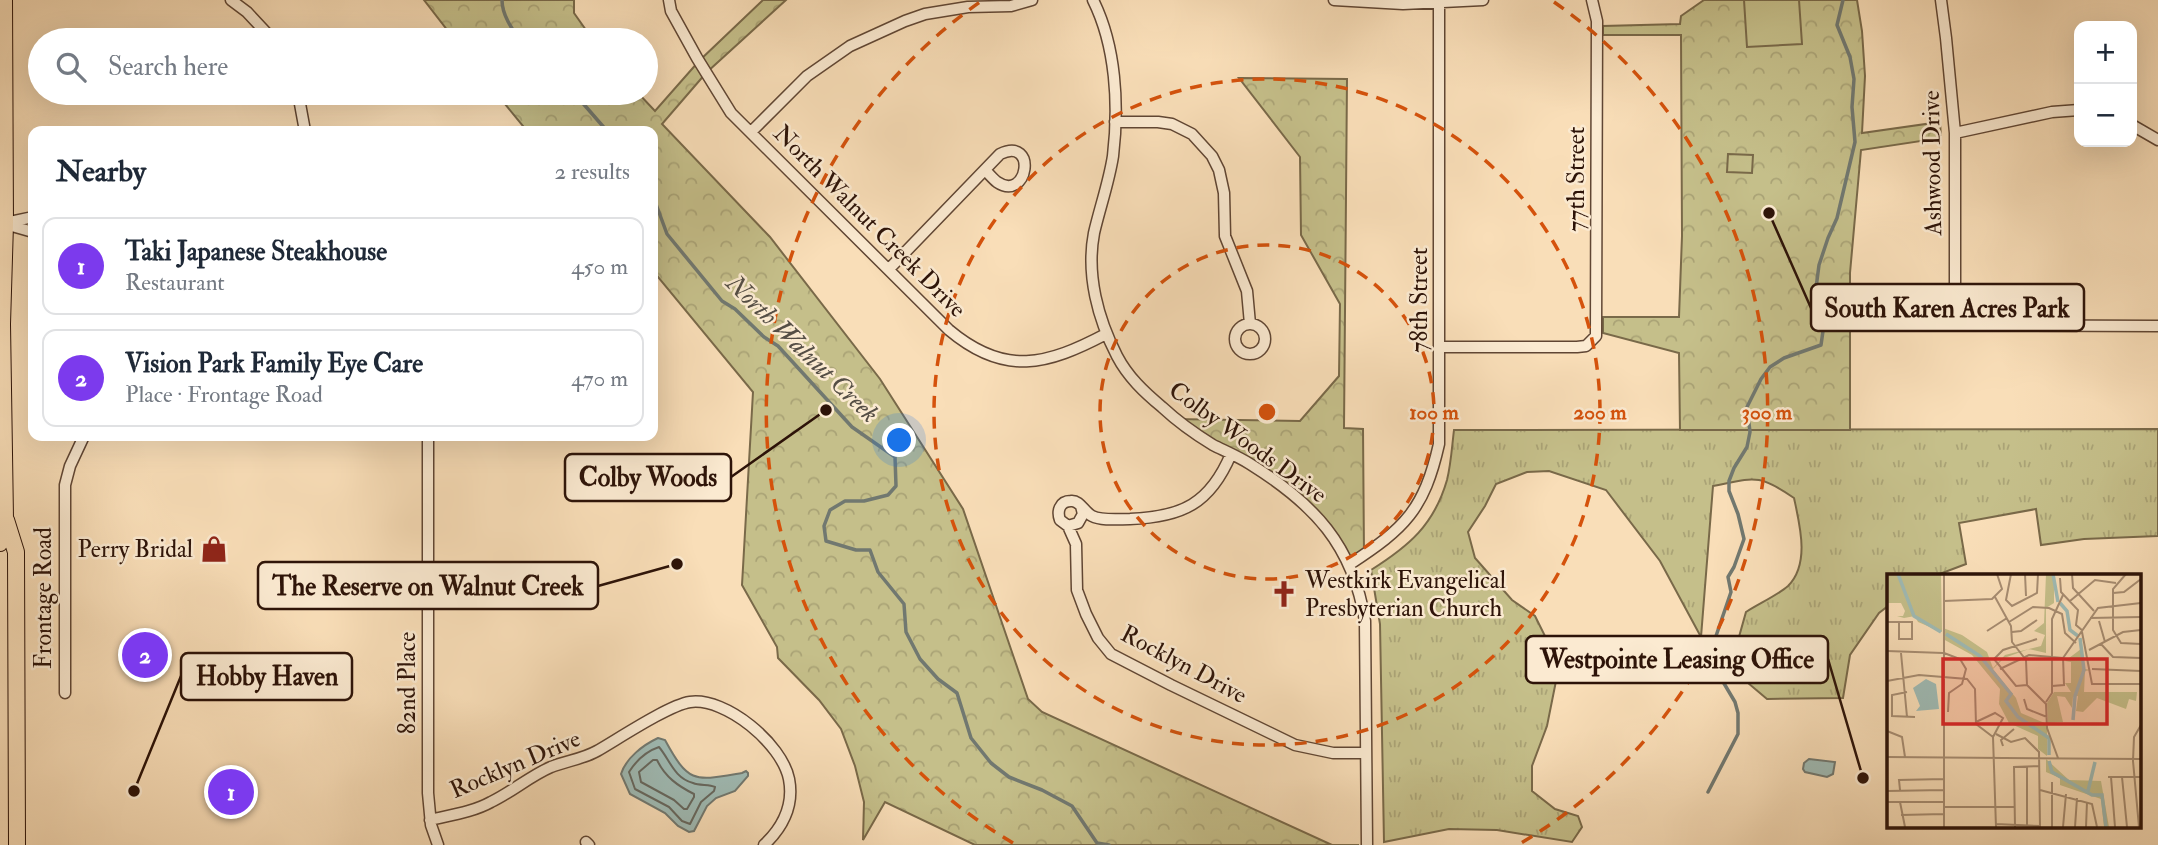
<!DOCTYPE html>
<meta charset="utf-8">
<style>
:root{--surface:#fff;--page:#f2f2f3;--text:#1f2937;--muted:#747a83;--line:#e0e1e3;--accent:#7c3aed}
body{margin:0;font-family:"IM FELL Double Pica",serif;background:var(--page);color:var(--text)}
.controls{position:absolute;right:21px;top:21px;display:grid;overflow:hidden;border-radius:14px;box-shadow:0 7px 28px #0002}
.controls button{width:63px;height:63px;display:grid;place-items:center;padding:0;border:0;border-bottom:2px solid var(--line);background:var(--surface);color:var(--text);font:35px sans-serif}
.you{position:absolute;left:900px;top:441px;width:24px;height:24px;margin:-18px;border:5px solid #fff;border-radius:50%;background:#1a73e8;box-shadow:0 0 0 10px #1a73e833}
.badge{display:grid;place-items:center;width:46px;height:46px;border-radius:50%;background:var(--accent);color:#fff;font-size:23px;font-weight:700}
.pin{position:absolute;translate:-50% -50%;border:4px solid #fff;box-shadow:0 2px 7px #0006}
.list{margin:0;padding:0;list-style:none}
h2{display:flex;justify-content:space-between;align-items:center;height:91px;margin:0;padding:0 28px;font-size:30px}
h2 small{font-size:23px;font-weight:400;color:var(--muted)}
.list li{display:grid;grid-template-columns:46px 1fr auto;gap:21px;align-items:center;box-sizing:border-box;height:98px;margin:0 14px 14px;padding:0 14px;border:2px solid var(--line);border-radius:14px}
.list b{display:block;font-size:26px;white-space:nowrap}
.list p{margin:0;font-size:23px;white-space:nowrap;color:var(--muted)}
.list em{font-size:23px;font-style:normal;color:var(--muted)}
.icon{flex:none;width:38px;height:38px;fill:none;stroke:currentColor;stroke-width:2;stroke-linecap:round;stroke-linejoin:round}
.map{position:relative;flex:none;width:2158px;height:845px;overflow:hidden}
.search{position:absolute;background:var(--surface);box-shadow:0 7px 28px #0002;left:28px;top:28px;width:630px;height:77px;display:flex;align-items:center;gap:18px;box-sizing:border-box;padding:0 24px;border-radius:38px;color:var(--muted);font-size:26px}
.panel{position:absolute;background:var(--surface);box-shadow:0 7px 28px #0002;left:28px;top:126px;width:630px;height:315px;border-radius:14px}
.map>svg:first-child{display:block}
.grass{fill:url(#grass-tufts);stroke:#796949;stroke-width:2}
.forest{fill:url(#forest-crowns);stroke:#796949;stroke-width:2}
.pitch{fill:#c5bf8a;stroke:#796949;stroke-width:2}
.water{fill:#9fbbb5;stroke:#717870;stroke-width:2}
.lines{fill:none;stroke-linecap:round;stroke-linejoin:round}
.shore{stroke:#66675e;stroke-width:2}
.stream{stroke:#717870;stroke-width:3.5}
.minor-casing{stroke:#604634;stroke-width:13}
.primary-casing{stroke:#2d1308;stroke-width:18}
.minor{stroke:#fbead1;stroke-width:10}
.primary{stroke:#f9deb8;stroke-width:16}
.ring{fill:none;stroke:#d5520c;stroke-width:3.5;stroke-dasharray:12 9}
.labels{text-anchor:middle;stroke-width:5;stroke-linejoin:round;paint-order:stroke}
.street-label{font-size:24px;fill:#2d1308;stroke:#fbead1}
.poi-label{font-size:24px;fill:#2d1308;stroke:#fbead1;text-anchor:end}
.water-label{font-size:26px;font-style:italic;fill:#554e45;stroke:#fbead1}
.inset-river{fill:none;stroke:#9fbbb5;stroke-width:3.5}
.inset-road{fill:none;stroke:#a78d72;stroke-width:2}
.view{fill:#d62828;fill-opacity:0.15;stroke:#d62828;stroke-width:3.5}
.inset-edge{fill:none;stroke:#2d1308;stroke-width:3.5}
.centre{fill:#d5520c;stroke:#fbead1;stroke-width:3.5}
.ring-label{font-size:21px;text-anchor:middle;font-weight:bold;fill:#d5520c;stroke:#fbead1;stroke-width:5;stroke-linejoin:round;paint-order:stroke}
.leader{fill:none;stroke:#2d1308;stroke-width:2.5}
.callout-dot{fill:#2d1308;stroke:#fbead1;stroke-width:2.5}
.callout{fill:#fbead1;stroke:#2d1308;stroke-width:2.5}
.callout-label{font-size:26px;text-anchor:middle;font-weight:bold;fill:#2d1308}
</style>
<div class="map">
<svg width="2158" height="845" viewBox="0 0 2158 845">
<defs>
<pattern id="grass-tufts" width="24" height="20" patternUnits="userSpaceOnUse" patternTransform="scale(1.75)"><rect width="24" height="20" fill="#c5bf8a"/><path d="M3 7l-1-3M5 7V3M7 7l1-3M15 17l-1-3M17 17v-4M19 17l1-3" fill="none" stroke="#aaa376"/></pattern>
<pattern id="forest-crowns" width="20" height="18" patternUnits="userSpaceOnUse" patternTransform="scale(1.75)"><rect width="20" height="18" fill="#c5bf8a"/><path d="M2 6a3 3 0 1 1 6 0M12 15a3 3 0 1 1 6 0" fill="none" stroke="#aaa376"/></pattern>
</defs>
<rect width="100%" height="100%" fill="#f9deb8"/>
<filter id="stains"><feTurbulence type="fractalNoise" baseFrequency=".00286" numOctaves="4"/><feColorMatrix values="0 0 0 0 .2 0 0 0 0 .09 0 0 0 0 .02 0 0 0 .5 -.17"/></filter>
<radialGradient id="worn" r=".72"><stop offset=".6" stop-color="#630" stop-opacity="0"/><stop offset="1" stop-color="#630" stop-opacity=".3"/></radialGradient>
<path class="grass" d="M2158,429V536L2084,539L2041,545L2036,509L1959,523L1966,564L1937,575L1888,576V606L1879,613L1850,655L1843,698L1767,699L1748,683L1737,644L1746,612C1758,604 1778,595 1788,586C1810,564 1800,526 1794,498C1758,473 1754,478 1713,486L1701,637L1660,561L1606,490L1549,471L1527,472L1496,484L1485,506L1468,532L1475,558L1512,600L1535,616L1547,640L1557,676L1547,726L1532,766V791L1555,809L1578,816L1582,827L1572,842L1497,830L1449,829L1384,842L1380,624L1371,570C1409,546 1434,525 1447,480C1451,464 1452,446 1454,430Z"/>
<path class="forest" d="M424,0H574V13L593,40H455Z
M763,0H786L706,73L662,124L770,237L880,379L963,509L1028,699L1042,712L1332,845H1359H975L885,802L863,840L864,802L855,766L841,729L819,700L778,658L777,647L742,585L753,392L653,271V131H527L496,93H638L655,111L699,61Z
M1704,0H1857L1862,31L1865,76L1862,133L1940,122L1941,138L1861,150L1850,273V430H1680L1679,353L1603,333V317H1679L1682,236L1681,35H1603V26L1680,24L1681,16Z
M1239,78L1347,79L1344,428L1363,429L1364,555L1350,564L1290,492L1175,419L1300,421L1339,376L1340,304L1301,235L1300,157Z"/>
<path class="pitch" d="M1744,0H1799L1802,44L1747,47Z
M1728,154L1753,155L1752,173L1727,172Z"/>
<path class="water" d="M658,738L665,740C689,784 694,781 742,773L746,771L748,773V776L735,791L716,798L707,806L694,831L689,832L678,826L665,813L630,794L621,774C626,758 643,745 658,738Z
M1809,759L1835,762L1833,774L1827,777L1805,772L1803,769L1804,763Z"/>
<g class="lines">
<path class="shore" d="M659,747C670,760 674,778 693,783C700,786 709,784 715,787L714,791L701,802L690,824L682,821L669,807L635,789L629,772C636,761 647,751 659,747Z
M653,760H657C665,777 678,786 694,794V797L687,809H684L674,800L641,782L639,772Z"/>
<path class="stream" d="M502,0C502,15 512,29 520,40
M574,93L607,131
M653,196L667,234L722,301L735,309L764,337L778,346L852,427L895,457L896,486L888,495L864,501H845L830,510L824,526L826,541L856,550H870L878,572L904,604L906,632L920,659L938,679L957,693L971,738L991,763L1009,777L1042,790L1072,806L1097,843L1109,845
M1708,792L1738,734V713L1735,702L1719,675L1716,636L1731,592L1728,577L1734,567L1744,539L1738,514L1729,491V481L1734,468L1747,447L1750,432L1747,407L1761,379L1770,367L1784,358L1821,345L1824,324L1822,305L1816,288L1819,265L1828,238L1837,218L1855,142L1852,107L1854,79L1850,57L1837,25L1843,0"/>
<defs>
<path id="minor" d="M231,0L247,12L273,40
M669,0L671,11L697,58L731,113L949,330C1005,377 1047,365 1106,334
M1093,0C1116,46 1119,105 1113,156C1109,182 1100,207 1094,233C1086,275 1098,319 1117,356C1128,377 1144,392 1162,407C1177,421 1195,434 1213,445C1225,451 1239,457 1250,464C1314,504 1353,545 1365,621L1367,845
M1334,0L1403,4L1483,0
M1941,0L1946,38L1955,133V325L2158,326
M298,93L305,131
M1115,122H1158L1172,124L1192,134L1212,156L1219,170L1224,193L1225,236L1247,291L1250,324
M2132,125L2158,140
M751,132L807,76L850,46L905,21L925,14L968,7L1011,6L1032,0
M1955,133L2052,112L2079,110
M0,224L33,217
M5,224L33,232
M889,269L1000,154C1038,136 1028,203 997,182C993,179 989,174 985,170
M1235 339a15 15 0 1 1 30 0a15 15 0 1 1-30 0Z
M1440,347H1577L1586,346L1596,336L1597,21L1592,0
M428,436V793L431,825L438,845
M1081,506L1083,514L1078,523L1068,526L1060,520C1057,512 1059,501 1071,501C1080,500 1084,512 1092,516C1102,521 1119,519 1130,519C1182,517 1210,504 1231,454
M1068,526L1076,544L1077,590L1086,614L1098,638L1111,654L1171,685L1295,745L1333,753H1366
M1350,564C1405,528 1424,510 1439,444V0
M65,693V485L70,466L84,436
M430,820C451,815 473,812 491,802C512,792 530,776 551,767C566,761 583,759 597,751C618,739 669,705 690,702C726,697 782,744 789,779C794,805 783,827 764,845
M586,842L589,845"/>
<path id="primary" d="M6,520L16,552L17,845
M0,543L5,518L2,324L5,224L4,0"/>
</defs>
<use href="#minor" class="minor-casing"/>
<use href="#primary" class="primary-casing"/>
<use href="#minor" class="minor"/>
<use href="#primary" class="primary"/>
</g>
<g class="ring">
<circle cx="1267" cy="412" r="167"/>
<circle cx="1267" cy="412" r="333"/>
<path d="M1013 843A500 500 0 0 1 980 2M1554 2A500 500 0 0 1 1521 843"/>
</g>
<defs>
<symbol id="shop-bare" viewBox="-9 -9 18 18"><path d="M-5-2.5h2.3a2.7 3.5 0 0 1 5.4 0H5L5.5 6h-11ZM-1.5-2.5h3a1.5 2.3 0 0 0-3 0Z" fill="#8f2418" stroke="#fbead1" stroke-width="2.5" paint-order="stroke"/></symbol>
<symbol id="church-bare" viewBox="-9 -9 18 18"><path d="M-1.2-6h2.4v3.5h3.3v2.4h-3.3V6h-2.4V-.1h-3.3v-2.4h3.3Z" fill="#8f2418" stroke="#fbead1" stroke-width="2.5" paint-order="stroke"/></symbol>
</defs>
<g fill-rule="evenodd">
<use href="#shop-bare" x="195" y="530" width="38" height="38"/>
<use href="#church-bare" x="1265" y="575" width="38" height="38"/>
</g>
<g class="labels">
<g class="street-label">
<text transform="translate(1932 163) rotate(-91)" y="8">Ashwood Drive</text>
<text transform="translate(1576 179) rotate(-90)" y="8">77th Street</text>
<text transform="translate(870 221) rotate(45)" y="8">North Walnut Creek Drive</text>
<text transform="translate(1419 300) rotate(-90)" y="8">78th Street</text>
<text transform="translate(1248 442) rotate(36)" y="8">Colby Woods Drive</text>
<text transform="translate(43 598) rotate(-90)" y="8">Frontage Road</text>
<text transform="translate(1184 664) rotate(28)" y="8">Rocklyn Drive</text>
<text transform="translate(407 683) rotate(-90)" y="8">82nd Place</text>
<text transform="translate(515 764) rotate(-23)" y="8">Rocklyn Drive</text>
</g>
<g class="poi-label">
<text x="193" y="557">Perry Bridal</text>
<text x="1305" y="588" text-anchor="start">Westkirk Evangelical<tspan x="1305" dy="28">Presbyterian Church</tspan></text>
</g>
<g class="water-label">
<text transform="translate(803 348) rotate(44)" y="9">North Walnut Creek</text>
</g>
</g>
<g transform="translate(1887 574)">
<rect width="254" height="254" fill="#f9deb8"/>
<path d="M167,118H250L249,127L242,125L239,135L210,124L196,138L189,137L191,122L186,123L185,134L178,123L170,122L176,148L161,149L160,129Z" fill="#c5bf8a"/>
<path d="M0,0H54L55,58L31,48L28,42L17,44L10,42H16L18,37L14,29H0ZM159,0H167V29L159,34V79L142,75L117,84L106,95L129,124L134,139L160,150V182L151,175V162L122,149L112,130L113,115L85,81L56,65V54L75,61L100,78L106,94L118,81L154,72L158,61L147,57L157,49ZM194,75L198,95L204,96L198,97L197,118H184L178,109H184V88L178,87ZM159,185L182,206L214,207L222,253H217L214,225L173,211V204L159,198Z" fill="#c5bf8a"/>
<path d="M39,105L49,110L52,135L29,137L33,132L26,114Z" fill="#9fbbb5"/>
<path class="inset-river" d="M11,0L27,42L54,58M166,0L171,28M173,29L180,37L183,56L191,62M59,60L93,82L124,120L119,127L131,143L162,164V181M186,146L188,122L197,96L193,64M162,187L165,198L205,221H215L219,253M201,217L208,188"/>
<path class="inset-road" d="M57,0V253M124,0L119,26L125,32L150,19L151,0M138,0L139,22M185,0L186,14L207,37M239,0L226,15V56L234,69L254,70M173,4L174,18L191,36L189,51L196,57M226,19L237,18L254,5M108,23L124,52L125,68L139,86L140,111L159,130L160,154L171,184M57,27L105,25L115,15L110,0M183,27L208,6L229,9M203,44L254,43M212,47L218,68M0,48H25V65H12V48M122,48L146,33L162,34L175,40L178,59L189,69M100,57L120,44M125,58L134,57L150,46M195,58L205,110H254M214,70L226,83L254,84M202,76L236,58L254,56M0,77L56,79M14,79L20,143M57,79L73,85L79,95L75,110L62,119L61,138M113,95L142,81L176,84L211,34L254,29M205,95L254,97M0,107L32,101L80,105L88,115L89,150L106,163M140,111L129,112L107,85L116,76L150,65M165,112L177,111L176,83M20,118L5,121V142L28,143M137,125L140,135L160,143M159,128L165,119V45L176,21M89,148L108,139L116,144L106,163L109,253M0,157L15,163L18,183M109,160L124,168L138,164L152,178L153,253M116,172L114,166L127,155M0,183L254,185M140,192V252M221,203H254M224,203L228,253M235,203L240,253M165,208V253M13,216L12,206L57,205M153,216L205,230L210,253M0,217L57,216M0,228H57M13,228L18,253M57,233H127M14,241L57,240M109,250L153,252M128,253L127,193L152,192M176,253L179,220M188,253L190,224M199,253L200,228M252,253L246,187L247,163L254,151"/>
<path class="view" d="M56,85H220V150H56Z"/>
<rect width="254" height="254" class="inset-edge"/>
</g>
<circle cx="1267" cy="412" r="10" class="centre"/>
<g class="ring-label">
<text x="1434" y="419">100 m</text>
<text x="1600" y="419">200 m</text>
<text x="1767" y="419">300 m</text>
</g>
<path class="leader" d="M1769 213L1811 308M826 410L731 477M677 564L598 586M1863 778L1828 659M134 791L181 676"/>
<g class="callout-dot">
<circle cx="1769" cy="213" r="7"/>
<circle cx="826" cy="410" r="7"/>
<circle cx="677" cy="564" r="7"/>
<circle cx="1863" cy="778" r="7"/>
<circle cx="134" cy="791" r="7"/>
</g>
<g class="callout">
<rect x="1811" y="284" width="273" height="47" rx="7"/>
<rect x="565" y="454" width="166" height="47" rx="7"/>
<rect x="258" y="562" width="340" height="47" rx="7"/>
<rect x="1526" y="636" width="302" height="47" rx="7"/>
<rect x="181" y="653" width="171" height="47" rx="7"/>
</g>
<g class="callout-label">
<text x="1947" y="317">South Karen Acres Park</text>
<text x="648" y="486">Colby Woods</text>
<text x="428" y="595">The Reserve on Walnut Creek</text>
<text x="1677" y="668">Westpointe Leasing Office</text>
<text x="267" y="685">Hobby Haven</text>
</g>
<rect width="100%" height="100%" filter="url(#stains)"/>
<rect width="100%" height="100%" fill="url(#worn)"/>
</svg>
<div class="controls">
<button>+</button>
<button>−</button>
</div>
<div class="you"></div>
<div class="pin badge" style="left:231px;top:792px">1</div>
<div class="pin badge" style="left:145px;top:655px">2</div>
<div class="search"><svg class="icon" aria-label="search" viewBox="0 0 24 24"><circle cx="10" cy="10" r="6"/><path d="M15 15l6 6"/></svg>Search here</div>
<section class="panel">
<h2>Nearby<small>2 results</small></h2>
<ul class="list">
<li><span class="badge">1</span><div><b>Taki Japanese Steakhouse</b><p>Restaurant</p></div><em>450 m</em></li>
<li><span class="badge">2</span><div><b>Vision Park Family Eye Care</b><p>Place · Frontage Road</p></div><em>470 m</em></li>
</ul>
</section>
</div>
